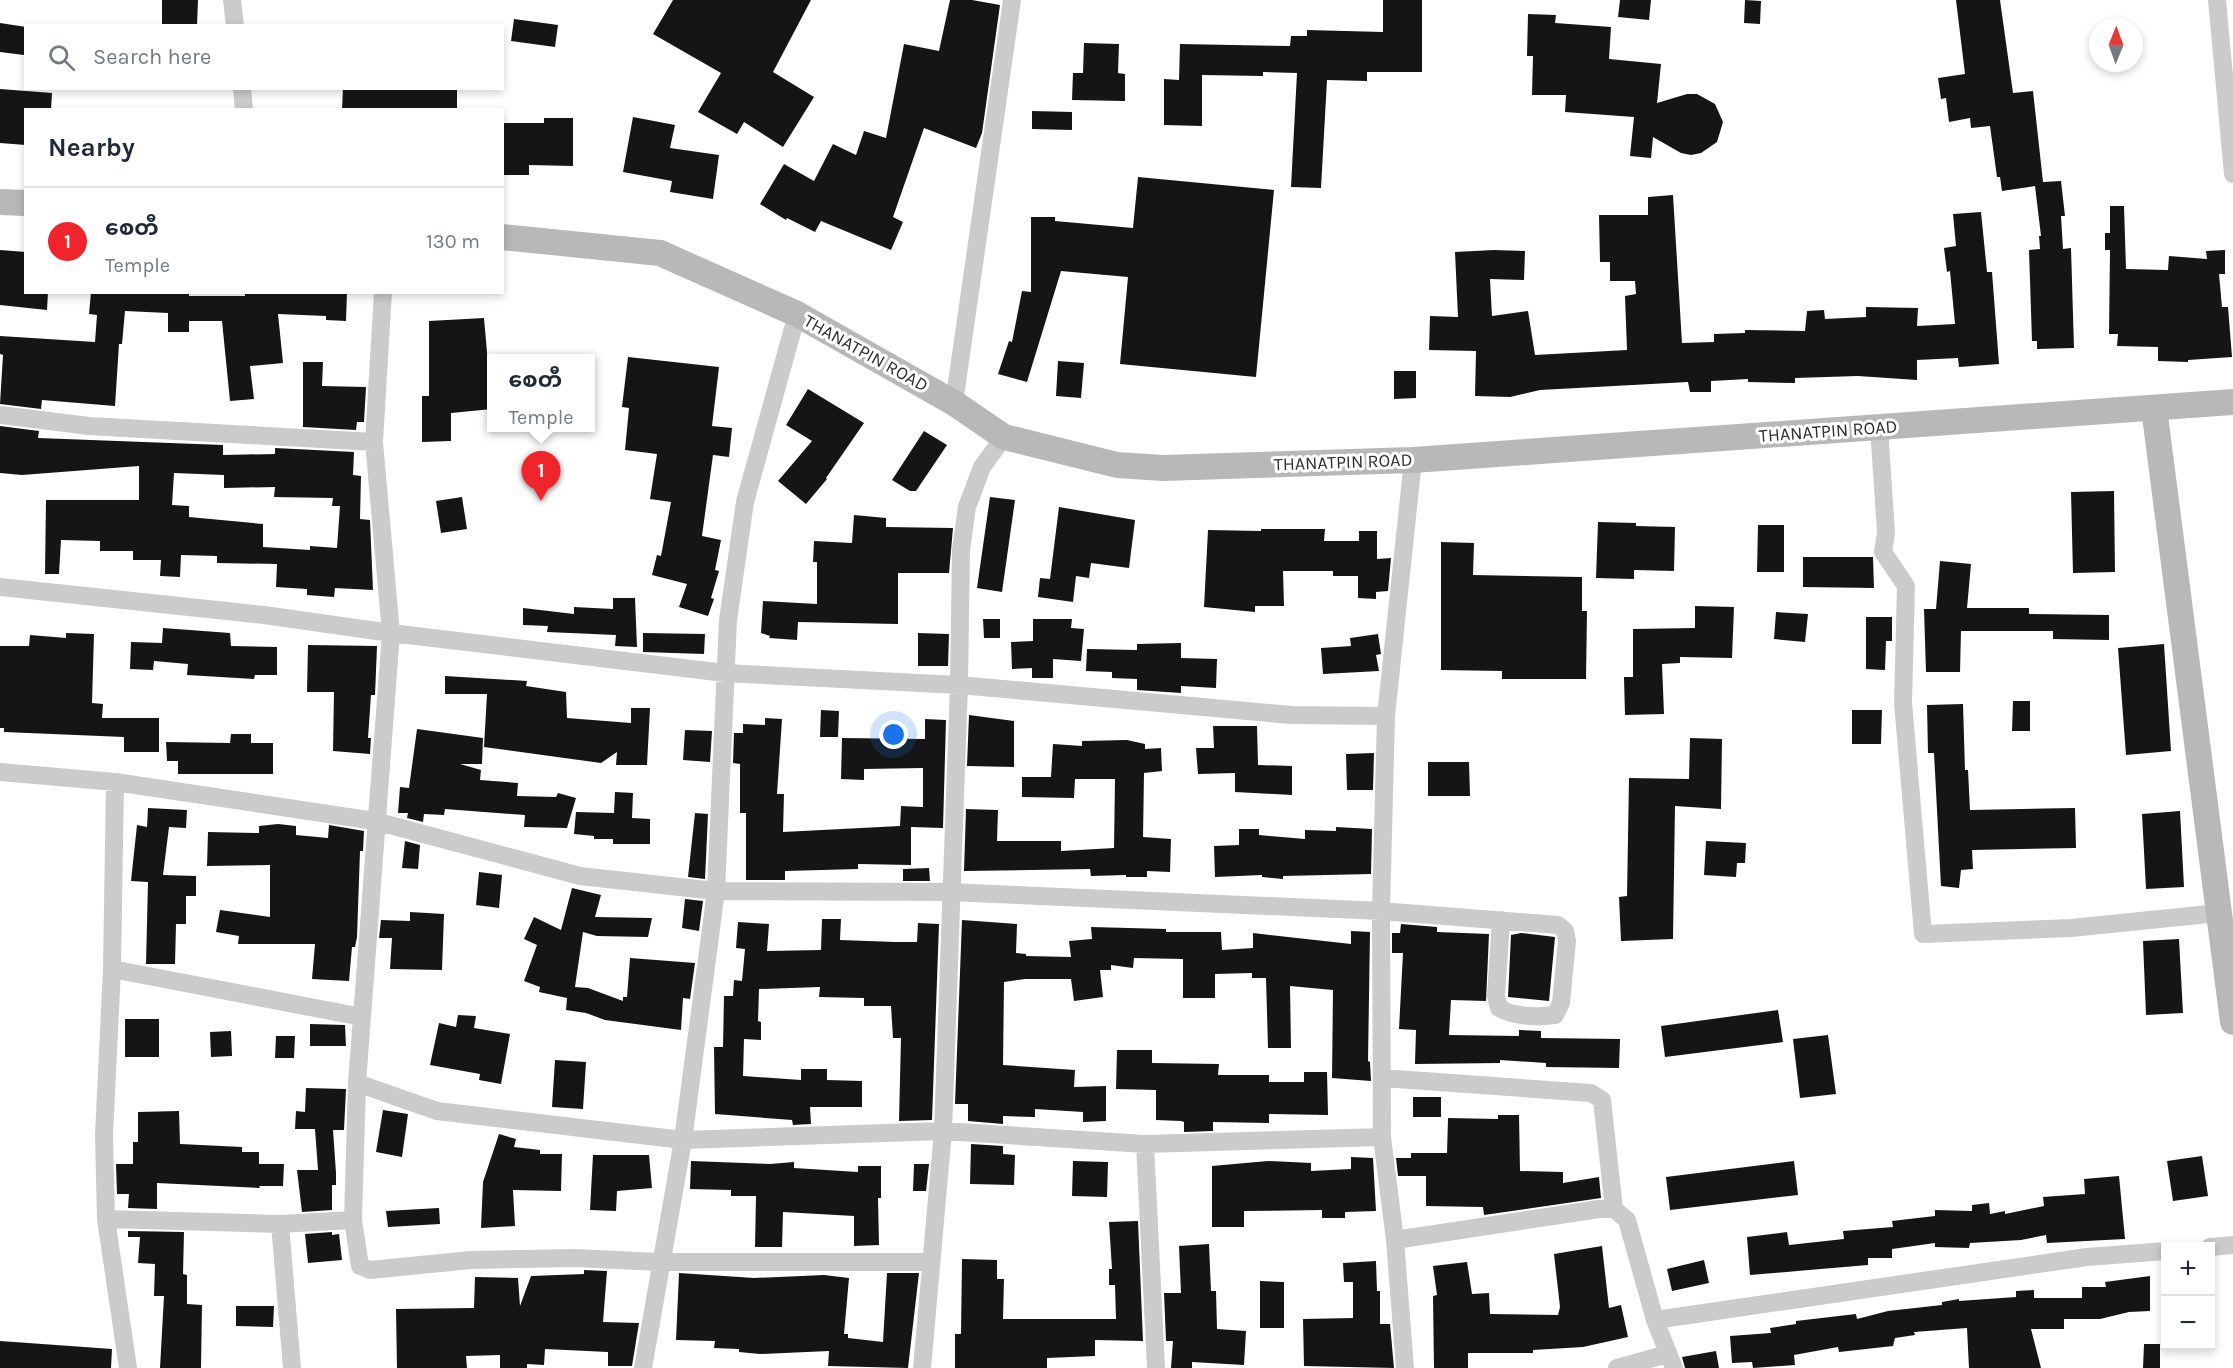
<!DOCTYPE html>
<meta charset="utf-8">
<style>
:root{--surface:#fff;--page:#f2f2f3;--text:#1f2937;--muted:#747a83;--line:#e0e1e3;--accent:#f0242b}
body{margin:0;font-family:Karla,"Noto Sans Myanmar",sans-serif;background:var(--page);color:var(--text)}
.controls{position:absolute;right:18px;bottom:18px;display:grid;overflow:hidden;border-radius:0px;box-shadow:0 3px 9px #0003}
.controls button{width:54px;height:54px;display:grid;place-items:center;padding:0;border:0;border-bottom:2px solid var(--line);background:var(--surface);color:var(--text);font:30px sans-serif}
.compass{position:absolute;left:2089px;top:18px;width:54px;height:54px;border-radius:50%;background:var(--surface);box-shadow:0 3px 9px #0003;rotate:1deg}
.you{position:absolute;left:894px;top:735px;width:21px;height:21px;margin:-15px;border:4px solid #fff;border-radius:50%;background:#1a73e8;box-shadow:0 0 0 9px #1a73e833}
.badge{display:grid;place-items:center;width:39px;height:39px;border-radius:50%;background:var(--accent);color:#fff;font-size:20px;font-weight:700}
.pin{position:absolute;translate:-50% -50px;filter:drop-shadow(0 2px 3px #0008)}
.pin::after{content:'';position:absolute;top:32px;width:21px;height:18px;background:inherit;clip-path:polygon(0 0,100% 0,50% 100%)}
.popup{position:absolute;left:487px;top:354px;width:108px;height:78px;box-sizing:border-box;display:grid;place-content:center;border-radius:0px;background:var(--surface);filter:drop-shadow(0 2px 4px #0005);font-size:20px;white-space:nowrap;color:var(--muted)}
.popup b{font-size:22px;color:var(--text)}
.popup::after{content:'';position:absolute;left:50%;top:100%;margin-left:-12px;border:12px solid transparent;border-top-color:var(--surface)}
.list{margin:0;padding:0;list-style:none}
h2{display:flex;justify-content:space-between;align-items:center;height:78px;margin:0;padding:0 24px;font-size:26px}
h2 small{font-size:20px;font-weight:400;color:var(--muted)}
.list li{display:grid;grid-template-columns:39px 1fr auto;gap:18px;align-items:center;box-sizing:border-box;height:108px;padding:0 24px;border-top:2px solid var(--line)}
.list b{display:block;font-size:22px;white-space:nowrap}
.list p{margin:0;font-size:20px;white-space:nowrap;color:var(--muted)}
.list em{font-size:20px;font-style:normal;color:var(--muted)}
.icon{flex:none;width:33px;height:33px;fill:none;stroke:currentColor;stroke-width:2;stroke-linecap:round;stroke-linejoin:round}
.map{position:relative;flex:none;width:2233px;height:1368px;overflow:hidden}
.search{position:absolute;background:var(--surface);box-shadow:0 3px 9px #0003;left:24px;top:24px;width:480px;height:66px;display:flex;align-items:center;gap:15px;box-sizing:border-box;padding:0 21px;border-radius:0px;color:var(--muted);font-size:22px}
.panel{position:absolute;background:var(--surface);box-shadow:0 3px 9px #0003;left:24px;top:108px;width:480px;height:186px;border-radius:0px}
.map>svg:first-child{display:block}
.building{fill:#151515;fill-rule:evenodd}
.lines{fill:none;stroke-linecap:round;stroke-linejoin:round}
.street{stroke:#cbcbcb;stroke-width:18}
.secondary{stroke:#b8b8b8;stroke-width:26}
.labels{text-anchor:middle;stroke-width:6;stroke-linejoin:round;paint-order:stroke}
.street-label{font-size:18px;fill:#2e2e2e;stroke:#fff}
</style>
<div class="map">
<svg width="2233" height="1368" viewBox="0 0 2233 1368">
<rect width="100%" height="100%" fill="#fff"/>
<path class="building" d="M162,0H198L197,26H162Z
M673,0H811L773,72L814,97L783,147L744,122L737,134L698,112L721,73L653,34Z
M950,0H972L1000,5L982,133L976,148L924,128L893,217L903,222L891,250L821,221L815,232L787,218L786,220L760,204L784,164L814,181L833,144L856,155L864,131L886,138L904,44L939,51Z
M1383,0H1422V72H1367V81L1327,80L1321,188L1291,187L1297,73L1263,72V76L1202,75V126L1164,125V79L1179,80L1180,44L1290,46L1291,36H1307V30L1383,32Z
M1620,0H1651L1649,20L1618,17Z
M1745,0L1761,1L1760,24L1744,23Z
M1956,0H2000L2013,93L2033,91L2043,182L2061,181L2065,216H2061L2063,249L2071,248L2074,348L2037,349V341H2032L2029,250L2040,249L2039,236H2041L2035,186L2002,191L2000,177H1997L1990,126L1971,128L1970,118L1949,122L1946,98L1941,99L1938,78L1965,74Z
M1528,14L1556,15L1555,23L1611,27L1609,59L1661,64L1657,103L1687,94H1697L1715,104L1723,122L1717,142L1701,153L1691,155L1681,153L1653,137L1651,158L1630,156L1634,117L1565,112L1566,95H1532L1533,56H1527Z
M514,19L558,25L555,47L511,41Z
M0,23L26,27L24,55L0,52Z
M1084,43L1119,44L1118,73L1125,74V101L1072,100L1073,73H1083Z
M343,88H457V110H342Z
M0,89L52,93L51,110H26V145L0,143Z
M1032,111L1072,112V130L1032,129Z
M633,117L675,125L670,148L719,155L713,199L670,192L672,181L623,172Z
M544,118H573V166L529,165V175H502V123H544Z
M1138,177L1274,190L1256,377L1120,364L1128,277L1061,271L1027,382L998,374L1009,341L1012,342L1022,291L1031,292V217H1055V221L1133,228Z
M1673,195L1682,343L1714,342V334L1745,333V330L1805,331L1807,311L1824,310L1825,319L1866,317V307L1918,308L1917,326L1955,324L1950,271L1947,272L1944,248L1956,246L1953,214L1981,212L1987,272H1992L1999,364L1959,367L1958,358L1917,360V380L1858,376L1795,378V383L1748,382V379L1711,381V392H1690L1688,382L1540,390L1510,397L1475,396L1476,351L1429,350L1430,316L1458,317L1455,252L1494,250L1525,251L1524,280L1490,279L1492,316L1528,311L1535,355L1627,350L1625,296L1636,294L1635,281H1610V262H1600L1599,215H1648V197Z
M2110,206H2124L2126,269L2168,270L2169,256L2207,259L2206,251L2225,250V274H2219L2222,307H2228L2232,357L2188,360V362L2158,361V347L2117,346L2118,334H2109L2110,250H2105V233H2110Z
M0,250L26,252V292H48L47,310L0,305Z
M91,292H189V296H245V292H347L346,321L326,320V316L278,314L283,363L250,366L254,399L230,401L222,321H189V332H168V313L125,311L122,344H119L115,406L42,400L41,409L0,404L3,355L0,354V336L95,342L97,315L89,314Z
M484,318L492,409L451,413V441L422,442V396H429V321Z
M628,357L719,367L712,426L732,428L729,457L713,455L702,536L721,540L715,570L719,571L711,598L714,599L708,616L679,607L687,584L652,575L657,555L661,556L671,502L650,499L657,454L625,450L629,408L622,407Z
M1058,361L1084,363L1081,398L1056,396Z
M303,362H323L322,386L366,387L364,422H357L356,430L303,427Z
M1394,371H1416V398L1394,399Z
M808,389L864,423L826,478L827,479L806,504L778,481L812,441L786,425Z
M0,426L39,431L38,438L223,445V455L275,454V448L354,452L353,475L361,476L360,519L370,520L373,590L335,588L334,597L307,595V589L276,587L277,564L217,563V556L181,555L180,577L160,576L161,560H133V551H100V541L61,540L59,574H45L46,500H139V466L22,475L0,473ZM174,473L224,475V488L275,487L274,497L333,498L332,506H340L337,548L310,546V550L263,547V524L189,517V506L172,505Z
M924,431L947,445L916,491H910L892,480Z
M2114,491L2115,572L2073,573L2071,492Z
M462,497L467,529L441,533L436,501Z
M990,497L1015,500L1002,592L977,588Z
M1059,507L1135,520L1129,568L1091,563L1089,578L1076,576L1073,602L1038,597L1040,578L1050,579Z
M854,515L886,518V527L953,528L949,573H898V624L798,622L797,640L769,638L770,636L761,633L763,601L817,604V562H813L814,541L852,543Z
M1598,522L1636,523V526L1675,527L1674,571L1634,570V579L1596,578Z
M1758,525H1784V572H1757Z
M1261,529H1325L1324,541H1359V531H1377V559L1391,558L1388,591L1376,592V599L1358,598V576H1333V571H1283L1284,606H1255V612L1204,607L1208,530L1261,531Z
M1441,542L1474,543L1473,575L1582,577V611H1587L1586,679H1502V671L1441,670Z
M1803,557H1873L1874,588L1803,587Z
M1940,561L1971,564L1967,608H2029V614L2109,615V640L2053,639V631H1961L1960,672H1926L1924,609H1936Z
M613,598H635L637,647L615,646L616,635L547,632L548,626L523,625V608L574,614V607L613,609Z
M1695,606L1734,607L1732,658L1680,657V663L1662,664L1664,714L1625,715L1624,677H1633V629L1695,628Z
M1776,612L1808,614L1805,642L1774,639Z
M1866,617H1892V641H1886L1885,670L1866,669Z
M983,619H1000V638H984Z
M1033,619H1072L1071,628L1084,629L1081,661L1053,659V678H1032V668L1012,669L1011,642L1033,641Z
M163,628L230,633L231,646L277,647V675H255L254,679L187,675L188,664L154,661L153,670L130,669L131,642L162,643Z
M66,633L94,634L92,703L103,704L102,718H159V752H124V737L4,732V728H0V646H29L30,635L66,638Z
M643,633L705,634L704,654L643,652Z
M918,633L949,634L948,666H918Z
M1378,634L1381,654L1376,655L1379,671L1323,674L1321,648L1351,646L1350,638Z
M1181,643V658L1217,659L1216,688L1181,686V693L1137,690V679L1112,678V672L1086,671L1087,649L1137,650V644Z
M2164,644L2171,751L2126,755L2118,648Z
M308,645L377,646L375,695H371L368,738H371L370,754L333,751L334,692H307Z
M445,676L527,681L526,686L566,692L567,718L631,723V708H650L647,765H616L617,752L601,763L484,747L487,694H445Z
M2013,701H2030V731H2012Z
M1963,704L1965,770H1968L1970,810L2075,808L2076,848L1972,850L1973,869L1961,870L1959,888L1941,886L1934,753H1928L1927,705Z
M821,710L839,711L838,737H820Z
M1852,710H1882L1881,744H1852Z
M969,715L1014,721V767L967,766Z
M765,718L782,719L777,794H784L783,832L900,826L901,806L923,807V768L864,769V780L841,779L842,738L925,739V719L946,720L943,828L911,827V865L858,864V869L785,871V880H746V813H740V764L733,763L734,733H743V724L765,725Z
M1213,726H1257L1258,765L1292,766V795L1235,792V773L1198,774L1196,748H1214Z
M417,729L483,738L482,764H460L481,770L480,780L518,783L517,796L556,797L558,793L576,798L567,828L524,827L525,815L445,809L444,815L424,814L423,822L407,818L408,813H398L400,787L409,788Z
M685,730L712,731L710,762L683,760Z
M231,734H251V743H273V774H178V761H167L166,742L230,743Z
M1690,738L1722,739L1721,809L1675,806L1673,939L1621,941L1619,897L1627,896L1629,778L1689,779Z
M1127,740L1145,744V749L1161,748L1162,771L1144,773L1143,837L1171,839L1170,872L1147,871V877H1126V875L1091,876L1090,869L964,871L966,809L998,810L997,841H1061V851L1114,848L1115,779H1075L1074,798L1022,797V777H1051L1053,744L1082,746V741Z
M1374,753L1373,790H1347L1346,754Z
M1428,762H1469L1470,796H1428Z
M615,792L633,793L632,818L650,819V844H613V839H594V836L574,834L576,812L614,813Z
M148,808L187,810L186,828L169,827L163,875L196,876V896H186V924H176L175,964H146L148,882L131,881L137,825L147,827Z
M2180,811L2184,887L2146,889L2142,814Z
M695,813L708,814L705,879L688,877Z
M278,824L296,826V835L328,838L329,825L364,831L363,851H360L357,937L355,947H352L349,981L312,979L315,944H238L239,936L216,932L220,910L270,917V865L207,866L208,832L259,833V826Z
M1336,827L1372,829L1371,874L1283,876V879L1262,877V875L1215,877L1214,846L1239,845V829H1259V835L1305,839V830L1336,831Z
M405,841L420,845L418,869L402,868Z
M1706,841L1746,843L1745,863H1737L1736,877L1704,875Z
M929,868L930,881H903V869Z
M479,872L502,875L499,908L476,905Z
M572,888L601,895L595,917L652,918L648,937L597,936L583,932L575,987L588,988L623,1001V997H627L630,958L695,963L690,999L683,998L681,1030L605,1020L586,1013L566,1010L567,998L539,992L540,987L524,981L537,945L524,939L534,917L561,930Z
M685,899L703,901L699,931L682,928Z
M410,912L444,914L442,970L390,969L392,938H379L381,920L410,921Z
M822,919H841L840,940L895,942H917L918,923L939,924L932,1120L899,1121L901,1038H893L891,1006H864V998L819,997L820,987L759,989L758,1021L761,1022V1040L744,1039L743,1076L801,1080V1069H827V1080L862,1081V1107H810L811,1124L793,1125L792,1120L715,1114L714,1047H723L724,996H733L734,980L742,981L745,949L736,948L738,922L769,924L767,951L821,950Z
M962,920L1017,924L1016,953L1026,954V956L1071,957L1069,941L1092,939L1091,927L1166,929V932H1221L1222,950L1253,948V933L1351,944V931L1370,932L1368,1061L1370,1062L1371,1081L1332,1078L1333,990L1290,986L1291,1048H1268L1266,978H1252V973L1215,974V998H1183V959L1134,958L1133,968L1111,965V970H1100L1103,997L1074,1001L1071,979H1025L1004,982L1003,1065L1075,1070L1074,1087L1106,1086V1121L1083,1122V1112L1035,1109V1117L1003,1116V1124L968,1121V1104H955Z
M1401,924L1437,927V932L1489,934L1486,1001L1451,1000L1449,1035L1519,1036V1030L1541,1031V1038L1620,1039L1619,1068L1546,1067V1063L1500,1060V1063L1415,1064L1416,1030L1399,1029L1403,953H1392V933H1400Z
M1521,933L1555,937L1549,1001L1508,997L1511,935Z
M2179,939L2183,1013L2146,1015L2143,941Z
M1778,1010L1783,1042L1665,1057L1661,1026Z
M458,1015L476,1016L474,1028L510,1034L501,1084L479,1080L480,1074L430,1065L439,1023L456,1027Z
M125,1019H159V1057H125Z
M310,1024L345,1025L346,1046H310Z
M231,1031L232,1056L211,1057L210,1032Z
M1828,1035L1836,1094L1800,1098L1793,1039Z
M276,1036H295L294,1058H275Z
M1117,1050H1152V1063L1219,1064L1218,1075H1269V1082H1304V1072H1327L1328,1115L1269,1114V1123L1213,1122V1131L1184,1132V1122L1181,1121L1156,1120V1090L1116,1089Z
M555,1060L586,1062L583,1109L552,1107Z
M306,1088L346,1089L344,1130H333L336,1173V1185H332V1210L302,1212L297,1170H318L315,1129H295L296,1111L305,1112Z
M1413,1097H1441V1117H1413Z
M383,1110L408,1114L402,1157L376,1152Z
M179,1111L180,1144L242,1147V1152H259V1164H284L283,1186H259L260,1188L157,1183V1209L128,1208L129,1194H117L116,1164H133V1142H138V1112Z
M1498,1115H1519L1520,1171L1563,1172V1183L1599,1177L1601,1198L1484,1215L1483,1207L1426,1206V1176H1398L1396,1158H1411V1153H1447L1448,1118L1498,1119Z
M499,1134L516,1139L514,1147L540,1150V1154H562L561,1191L513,1190L515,1226L481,1228L483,1182Z
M971,1144L1003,1146V1154L1015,1155L1014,1185L970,1184Z
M593,1155H649L652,1188L617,1191L616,1211L590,1210Z
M2202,1156L2208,1196L2173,1201L2167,1161Z
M1351,1157L1373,1158L1376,1211L1345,1212V1218H1322V1210L1244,1211V1227H1212V1166L1268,1161L1311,1163V1171L1351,1169Z
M691,1161L770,1164L794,1162V1168L858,1172V1166H881V1198H878L879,1245L854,1246V1216L783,1212L782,1247H755L756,1196H731V1190L690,1189Z
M1073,1161L1108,1162L1107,1197L1072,1196Z
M1794,1161L1798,1195L1670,1210L1666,1177Z
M914,1164H929L926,1191H913Z
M2119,1176L2125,1239L2047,1243L2046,1235L2021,1240L1970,1243L1969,1248L1935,1247V1243L1892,1249V1258H1868V1265L1750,1275L1747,1237L1787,1232L1789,1245L1844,1239L1843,1231L1893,1227L1892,1221L1935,1216V1210L1972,1211V1205L1989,1203L1990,1214L2005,1211V1214L2044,1206L2043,1197L2085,1194L2084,1179Z
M439,1208L440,1224L388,1227L386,1211Z
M1138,1221L1143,1341L1095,1340V1356L1047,1358V1368H955V1334H961L962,1259L997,1260V1279H1004L1003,1319H1116L1115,1285H1109V1269H1112L1109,1222Z
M128,1231L184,1232L183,1274L187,1275V1304L202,1305L201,1368H160L164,1296H154L155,1264L138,1263L140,1237H128Z
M332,1232V1235L339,1234L342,1260L308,1263L305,1234Z
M1209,1244L1211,1291H1216L1217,1329L1246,1331L1244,1365L1192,1362V1368H1171L1173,1341H1166L1164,1293H1181L1179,1246Z
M1602,1246L1609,1308L1621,1305L1628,1337L1583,1347L1533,1350V1353H1468V1368H1434L1433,1296L1437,1295L1433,1266L1467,1262L1472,1294L1489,1293L1490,1314L1558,1315L1560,1307L1554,1254Z
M1704,1260L1709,1283L1672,1291L1667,1269Z
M1376,1261L1377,1291H1380V1324H1390L1394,1368L1304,1366L1303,1319L1353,1318V1282H1344L1343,1263Z
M584,1270L607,1271L603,1322L639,1323L632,1366H608V1352L545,1349L544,1365L527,1364V1368H500V1355L466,1356L467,1368H397L396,1309L474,1308L475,1277L518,1278L520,1306L531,1276L584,1274Z
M679,1273L754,1278L824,1275L849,1278L844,1334H848V1338L883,1342L887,1273H919L908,1368L828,1366L829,1351L760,1354L739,1352V1349L714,1348L715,1341L676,1340Z
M2150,1276V1311L2129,1312L2100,1319H2064V1329H2031L2041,1368H1969L1967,1328L1914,1332L1915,1335L1895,1338L1893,1346L1839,1352L1838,1347L1794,1355L1795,1365L1753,1368L1752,1362L1732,1363L1730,1336L1771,1333L1770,1328L1796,1324V1321L1856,1314L1857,1319L1888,1311L1942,1305V1302L1959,1299V1301L2016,1297V1291L2034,1290V1298H2082V1287H2106L2105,1282Z
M1260,1281L1284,1282V1328H1260Z
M236,1306H274L273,1327L236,1326Z
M0,1341L112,1349L111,1368H0Z
M2144,1344H2160V1368H2143Z
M1716,1351L1719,1368H1685L1682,1357Z"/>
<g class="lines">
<path class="street" d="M232,0L235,26
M2217,0L2233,174
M242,88L244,110
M383,292L374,442L391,633L357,1083L353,1220L360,1266L370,1270L471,1260L574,1258L660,1262H931
M954,403L1012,0
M0,415L89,426L374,442
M1879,427L1886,533L1883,552L1906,586L1903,703L1923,934L2071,928L2219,913
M0,587L264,615L391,633L725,673L959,685L1291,715L1386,716
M0,772L115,782L375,821L580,876L716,891L950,892L1381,911L1558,925L1565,931L1567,941L1561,1003L1555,1015C1538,1017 1515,1017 1499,1008L1496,996L1501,920
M115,782L112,969L104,1135L106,1219L280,1224L353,1220
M112,969L362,1017
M1382,1078L1591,1093L1602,1100L1614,1209
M357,1083L437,1111L683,1140L943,1131L1145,1144L1382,1137
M1145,1144L1156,1368
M106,1219L128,1368
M280,1224L292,1368
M1395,1240L1599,1209H1614L1627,1220L1655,1320L1674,1368
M2210,1247L2233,1245
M1655,1320L2087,1257L2166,1251
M643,1368L683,1140L716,891L728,620L745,502L797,314
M922,1368L943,1131L959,685L961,550L967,507L982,467L1004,437
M1405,1368L1395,1240L1382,1137L1381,911L1386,716L1413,460
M1617,1368L1668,1354"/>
<path class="secondary" d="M0,202L26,203
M502,237L660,253L797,314L954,403L1004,437L1117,465L1163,468L1413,460L2233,402
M2154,408L2233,1022"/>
</g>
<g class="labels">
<g class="street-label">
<text transform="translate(866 353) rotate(29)" y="6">THANATPIN ROAD</text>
<text transform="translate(1828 431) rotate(-4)" y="6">THANATPIN ROAD</text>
<text transform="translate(1343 462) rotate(-2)" y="6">THANATPIN ROAD</text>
</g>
</g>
</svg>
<div class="controls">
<button>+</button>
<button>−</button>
</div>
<svg class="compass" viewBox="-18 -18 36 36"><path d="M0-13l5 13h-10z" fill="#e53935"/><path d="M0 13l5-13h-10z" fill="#747a83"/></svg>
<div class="you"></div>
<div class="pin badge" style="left:541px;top:501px">1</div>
<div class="popup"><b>စေတီ</b>Temple</div>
<div class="search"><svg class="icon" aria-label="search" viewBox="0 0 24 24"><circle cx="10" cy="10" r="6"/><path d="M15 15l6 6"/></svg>Search here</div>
<section class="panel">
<h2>Nearby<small></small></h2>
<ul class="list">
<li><span class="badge">1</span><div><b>စေတီ</b><p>Temple</p></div><em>130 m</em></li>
</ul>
</section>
</div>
